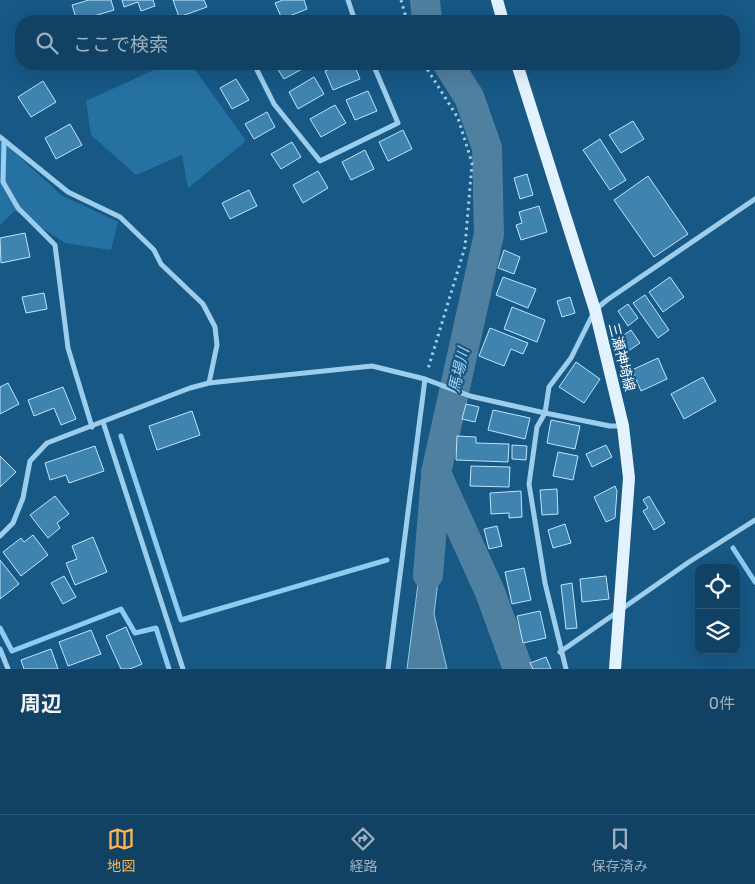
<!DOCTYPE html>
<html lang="ja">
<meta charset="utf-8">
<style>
:root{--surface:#114264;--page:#1e4d6d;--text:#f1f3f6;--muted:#9cb0bf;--line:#305b78;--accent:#ffb458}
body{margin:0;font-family:Rubik,"Noto Sans JP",sans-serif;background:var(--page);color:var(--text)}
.controls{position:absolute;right:15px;bottom:15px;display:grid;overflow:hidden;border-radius:10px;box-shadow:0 5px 20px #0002}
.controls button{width:45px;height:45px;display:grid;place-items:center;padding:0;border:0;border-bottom:1px solid var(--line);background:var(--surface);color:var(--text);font:25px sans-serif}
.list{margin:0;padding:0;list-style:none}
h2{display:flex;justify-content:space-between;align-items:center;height:65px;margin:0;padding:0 20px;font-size:21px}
h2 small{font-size:16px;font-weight:400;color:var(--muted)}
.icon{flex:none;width:28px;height:28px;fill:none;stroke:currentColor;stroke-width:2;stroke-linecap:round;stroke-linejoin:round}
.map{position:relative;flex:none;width:755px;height:669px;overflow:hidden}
.search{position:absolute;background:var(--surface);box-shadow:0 5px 20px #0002;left:15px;right:15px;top:15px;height:55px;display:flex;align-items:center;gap:12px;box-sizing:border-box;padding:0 18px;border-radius:20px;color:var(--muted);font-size:19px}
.sheet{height:145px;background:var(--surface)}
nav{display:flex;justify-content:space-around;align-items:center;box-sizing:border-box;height:70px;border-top:1px solid var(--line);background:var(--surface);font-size:14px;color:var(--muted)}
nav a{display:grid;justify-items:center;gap:2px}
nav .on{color:var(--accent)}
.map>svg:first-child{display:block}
.green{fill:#2572a2}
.water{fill:#5080a0;stroke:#8ecbf0}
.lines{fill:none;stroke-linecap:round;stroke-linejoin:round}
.stream{stroke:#8ecbf0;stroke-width:5}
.river{stroke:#5080a0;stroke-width:30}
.building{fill:#3f83af;stroke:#c1e4fa}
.path{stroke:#9ccded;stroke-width:3;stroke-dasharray:2.5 4;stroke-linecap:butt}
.minor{stroke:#9ccded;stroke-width:5}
.primary{stroke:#e2f2ff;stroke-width:12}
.labels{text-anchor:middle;stroke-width:4.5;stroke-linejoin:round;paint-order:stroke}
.street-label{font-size:14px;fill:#fff;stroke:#175885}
.water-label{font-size:15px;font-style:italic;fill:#a7d7f5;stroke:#175885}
</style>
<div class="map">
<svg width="755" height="669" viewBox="0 0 755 669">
<rect width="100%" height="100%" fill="#175885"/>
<path class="green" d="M167,64H191L246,141L188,188L182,155L136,175L91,135L86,101Z
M0,139L61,195L118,222L111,250L65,243L15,211L0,225Z"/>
<path class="water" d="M425,530L443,539L434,614L447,669H407Z"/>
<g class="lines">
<path class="stream" d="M121,436L181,620L387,560
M733,548L755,582
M0,628L12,651L121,609L135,633L156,628L169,669"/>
<path class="river" d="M425,0L427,21
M448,64L469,97L487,148L489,234L436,473L490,592L518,669
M428,575L436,476"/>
</g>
<path class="building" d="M89,0H111L114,10L77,21L72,5Z
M122,0H153L155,6L141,11L138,2L124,7Z
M173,0H204L207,7L179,17Z
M283,0H304L307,9L282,19L275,3Z
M278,64H311L284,79L275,65Z
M342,64H354L360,79L333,90L325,71Z
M314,77L324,94L298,109L289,92Z
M236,79L249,100L232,109L220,88Z
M43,81L56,102L31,117L18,97Z
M368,91L377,111L355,120L346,100Z
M335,105L346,123L321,137L310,119Z
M267,112L275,127L254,139L245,124Z
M633,121L644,139L621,153L609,135Z
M70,124L82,145L56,159L45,138Z
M403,130L412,149L388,161L379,142Z
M600,139L626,180L610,190L583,150Z
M292,142L301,157L281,169L271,154Z
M365,150L374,169L351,180L342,162Z
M318,171L328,188L303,203L293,185Z
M527,174L533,195L520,199L514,178Z
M648,176L688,234L654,257L614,200Z
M249,190L257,206L230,219L222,203Z
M539,206L547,232L521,240L516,225L522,223L519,212Z
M25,233L30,257L1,263L0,238Z
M504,250L520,257L514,274L498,268Z
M503,277L536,289L528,308L496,295Z
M670,277L684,297L663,312L649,292Z
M44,293L47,309L26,313L22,297Z
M645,295L669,330L658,338L633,303Z
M570,297L575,313L562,317L557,301Z
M628,304L638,318L628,326L618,311Z
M512,307L545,320L537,342L504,329Z
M490,328L528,343L523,354L511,349L504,366L479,356Z
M631,330L640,343L627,352L618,339Z
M658,358L667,379L641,391L632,370Z
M576,362L600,379L584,403L559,387Z
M703,377L716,401L684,419L671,394Z
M8,383L19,404L0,414V387Z
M63,387L76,419L61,425L54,408L34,416L28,400Z
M466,404L479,407L475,422L462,419Z
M493,410L530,418L525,439L488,430Z
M192,411L200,435L157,450L149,426Z
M551,420L580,426L575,449L547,443Z
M457,436L476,437V443L509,444L508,462L456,460Z
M512,445L527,446L526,460L512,459Z
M606,445L612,457L592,467L586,454Z
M95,446L104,471L69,483L66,475L50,480L45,463Z
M558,452L578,456L573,480L553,476Z
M0,456L16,472L0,487Z
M471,466L510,467L509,487L470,486Z
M615,486L617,491L615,518L606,522L594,497Z
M557,489L558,514L542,515L540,490Z
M521,491L522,517L509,518V513L491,514L490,493Z
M55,496L69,514L57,523L60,528L48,538L30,515Z
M649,496L665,523L654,530L643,511L648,508L643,500Z
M565,524L571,543L553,548L548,530Z
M497,526L502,546L489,549L484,529Z
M33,535L48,555L21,576L3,552L21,538L24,542Z
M93,537L107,572L75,585L66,563L77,559L72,546Z
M0,560L19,584L0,599Z
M524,568L531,600L512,604L505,572Z
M64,576L76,597L63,604L51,583Z
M606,576L609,599L582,602L580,579Z
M572,583L577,628L566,629L561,585Z
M540,611L546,638L523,643L517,616Z
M126,627L142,664L130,669H121L106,636Z
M91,630L101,654L68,666L59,642Z
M51,649L58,669H24L21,660Z
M546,657L551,669H533L530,663Z"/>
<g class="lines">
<path class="path" d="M401,0L407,21
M424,64L458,118L472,163L465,247L428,369"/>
<path class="minor" d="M345,21L354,18L348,0
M258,64L255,66L274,104L320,161L398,123L373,64
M0,137L68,192L120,217L154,250L161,264L203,304L215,327L217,345L209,383
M4,141L3,182L18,208L55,245L68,348L92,427
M103,422L183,669
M0,536L13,523L23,498L30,461L47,443L190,388L209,383L372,366L425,379L470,396L545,413L610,426H622
M0,649L8,669
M560,652L689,562L755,520
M388,669L425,379
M566,669L545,583L529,484L537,427L545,413L549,387L571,358L595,310L607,300L755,199"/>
<path class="primary" d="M497,0L503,21
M517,64L595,310L623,426L629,478L615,669"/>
</g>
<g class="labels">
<g class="street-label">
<text transform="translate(622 357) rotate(76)" y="5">三瀬神埼線</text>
</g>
<g class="water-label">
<text transform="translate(459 370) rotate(-77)" y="5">馬場川</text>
</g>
</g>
</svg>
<div class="controls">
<button><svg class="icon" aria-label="locate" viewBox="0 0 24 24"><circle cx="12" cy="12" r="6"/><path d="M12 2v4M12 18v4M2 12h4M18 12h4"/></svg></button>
<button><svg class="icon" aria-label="layers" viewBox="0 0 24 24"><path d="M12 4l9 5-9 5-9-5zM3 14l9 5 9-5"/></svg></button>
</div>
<div class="search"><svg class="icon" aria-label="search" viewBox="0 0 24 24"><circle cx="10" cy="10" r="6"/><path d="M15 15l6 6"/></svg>ここで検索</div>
</div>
<section class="sheet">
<h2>周辺<small>0件</small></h2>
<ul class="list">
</ul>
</section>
<nav>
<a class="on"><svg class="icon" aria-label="map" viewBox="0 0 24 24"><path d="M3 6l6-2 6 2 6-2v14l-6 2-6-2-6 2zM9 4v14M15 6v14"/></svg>地図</a>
<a><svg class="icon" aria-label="directions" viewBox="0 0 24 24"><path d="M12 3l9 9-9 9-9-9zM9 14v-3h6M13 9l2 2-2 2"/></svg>経路</a>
<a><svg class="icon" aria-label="saved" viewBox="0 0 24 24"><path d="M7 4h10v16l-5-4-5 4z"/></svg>保存済み</a>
</nav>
